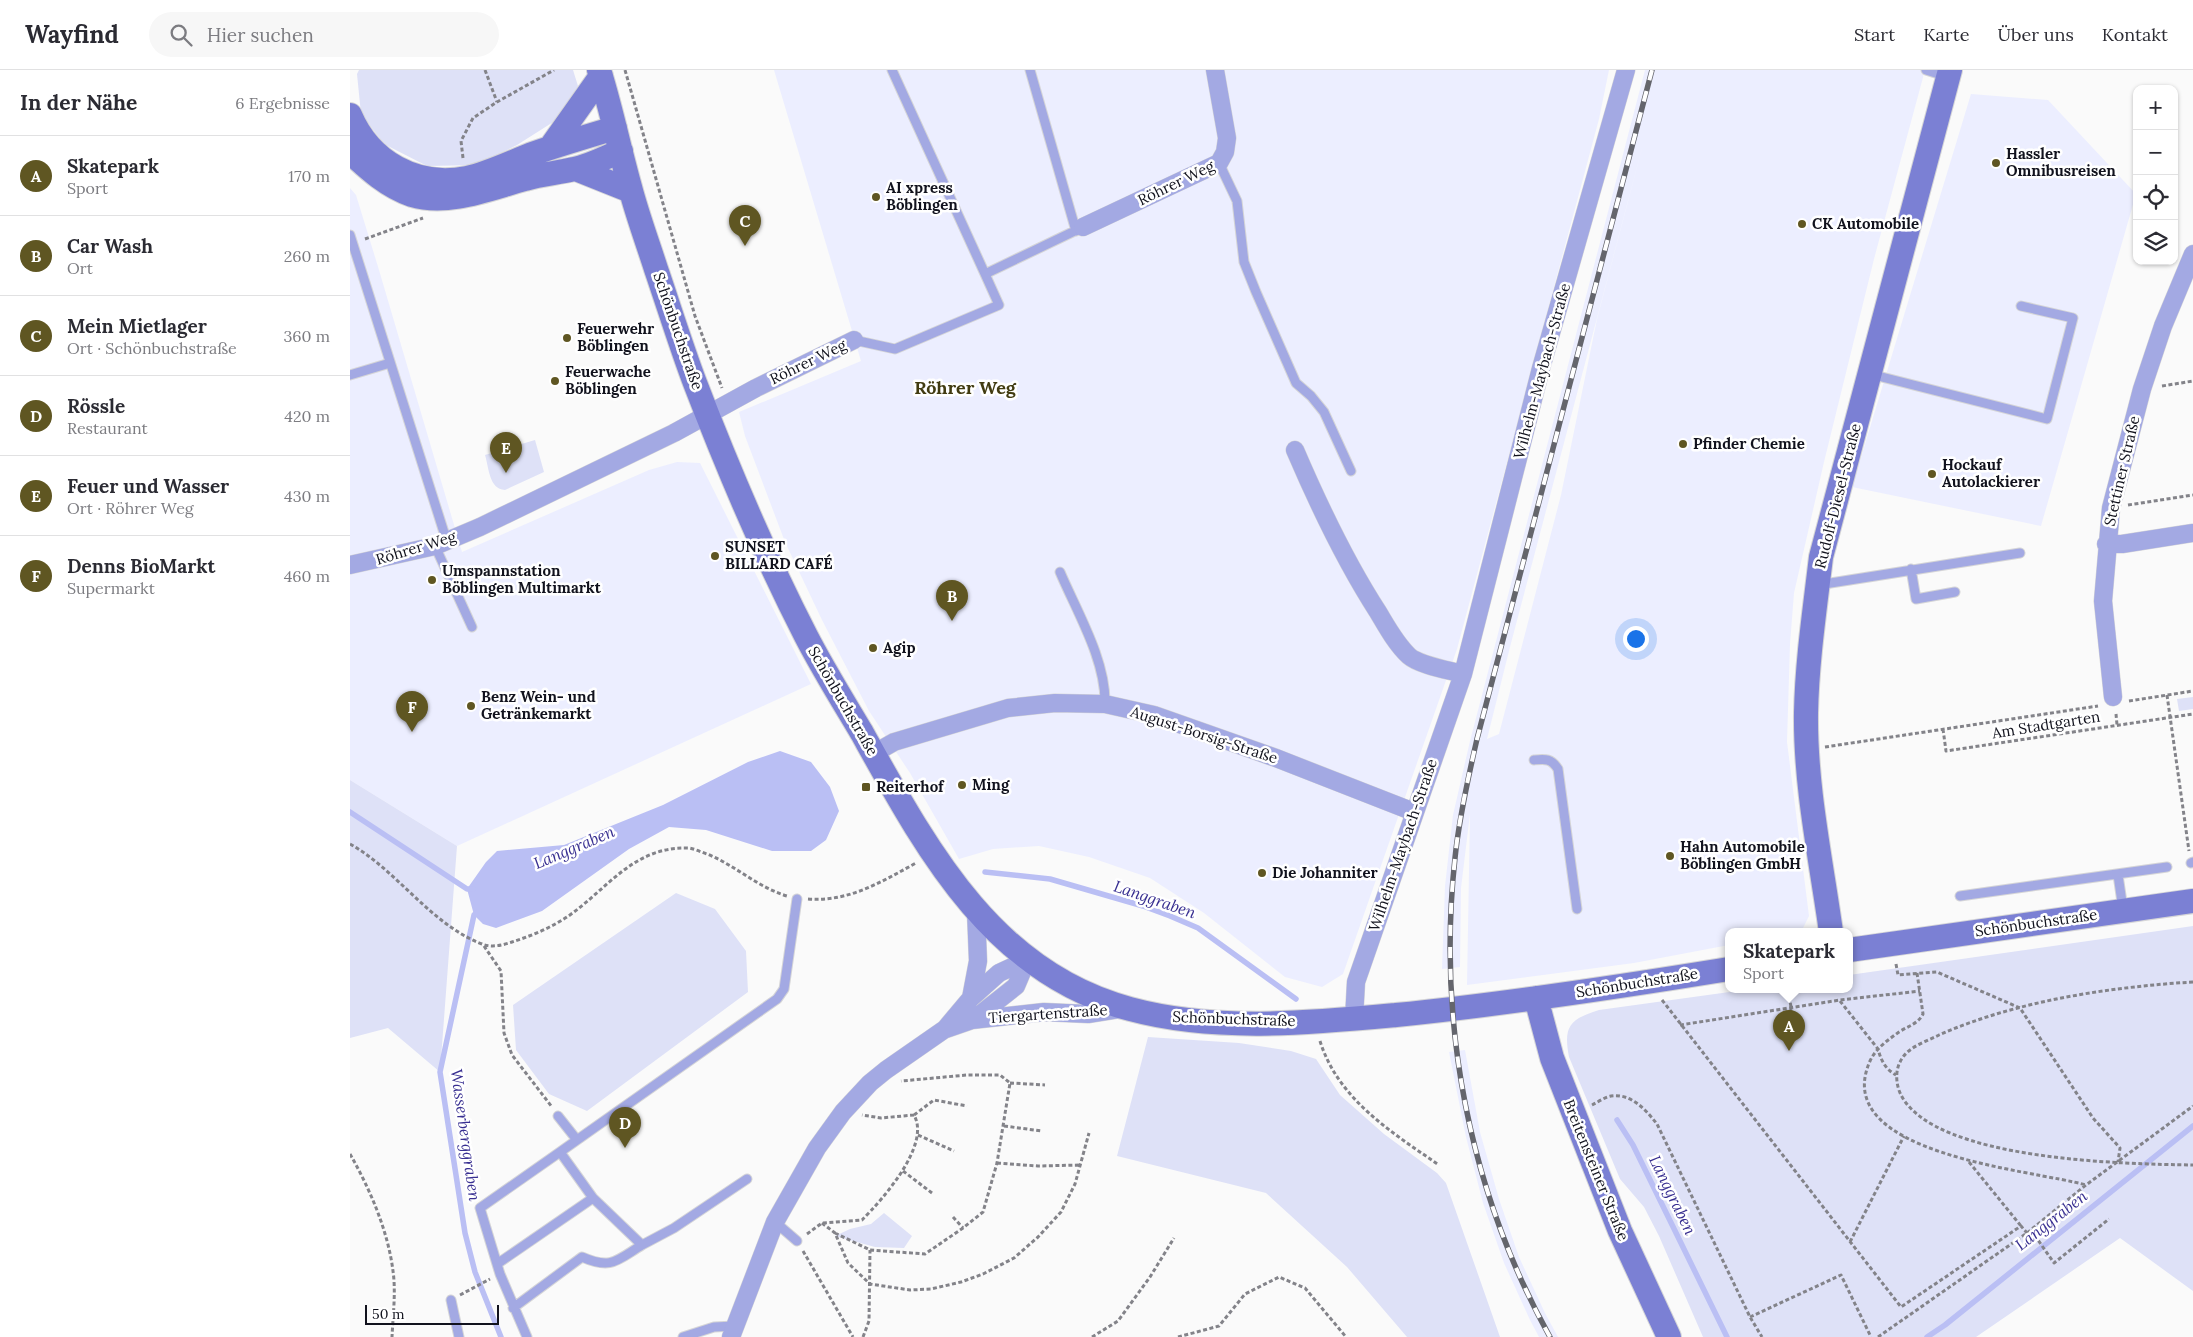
<!DOCTYPE html>
<html lang="de">
<meta charset="utf-8">
<style>
:root{--surface:#fff;--page:#f7f7f7;--text:#2b2b33;--muted:#7c7c81;--line:#e1e1e2;--accent:#5f5622}
body{margin:0;font-family:Lora,serif;background:var(--page);color:var(--text)}
.controls{position:absolute;right:15px;top:15px;display:grid;overflow:hidden;border-radius:10px;box-shadow:0 1px 4px #0004}
.controls button{width:45px;height:45px;display:grid;place-items:center;padding:0;border:0;border-bottom:1px solid var(--line);background:var(--surface);color:var(--text);font:25px sans-serif}
.scale{position:absolute;left:15px;bottom:12px;width:134px;box-sizing:border-box;padding-left:5px;border:2px solid #11121d;border-top:0;font-size:14px;line-height:18px;white-space:nowrap;color:#11121d;-webkit-text-stroke:4px #fff;paint-order:stroke}
.you{position:absolute;left:1285px;top:568px;width:18px;height:18px;margin:-12px;border:4px solid #fff;border-radius:50%;background:#1a73e8;box-shadow:0 0 0 8px #1a73e833}
.badge{display:grid;place-items:center;width:32px;height:32px;border-radius:50%;background:var(--accent);color:#fff;font-size:16px;font-weight:700}
.pin{position:absolute;translate:-50% -41px;filter:drop-shadow(0 1px 2px #0008)}
.pin::after{content:'';position:absolute;top:26px;width:18px;height:15px;background:inherit;clip-path:polygon(0 0,100% 0,50% 100%)}
.popup{position:absolute;left:1375px;top:858px;width:128px;height:65px;box-sizing:border-box;display:grid;place-content:center;border-radius:10px;background:var(--surface);filter:drop-shadow(0 1px 4px #0005);font-size:16px;white-space:nowrap;color:var(--muted)}
.popup b{font-size:19px;color:var(--text)}
.popup::after{content:'';position:absolute;left:50%;top:100%;margin-left:-10px;border:10px solid transparent;border-top-color:var(--surface)}
.list{margin:0;padding:0;list-style:none}
h2{display:flex;justify-content:space-between;align-items:center;height:65px;margin:0;padding:0 20px;font-size:21px}
h2 small{font-size:16px;font-weight:400;color:var(--muted)}
.list li{display:grid;grid-template-columns:32px 1fr auto;gap:15px;align-items:center;box-sizing:border-box;height:80px;padding:0 20px;border-top:1px solid var(--line)}
.list b{display:block;font-size:19px;white-space:nowrap}
.list p{margin:0;font-size:16px;white-space:nowrap;color:var(--muted)}
.list em{font-size:16px;font-style:normal;color:var(--muted)}
.icon{flex:none;width:28px;height:28px;fill:none;stroke:currentColor;stroke-width:2;stroke-linecap:round;stroke-linejoin:round}
.map{position:relative;flex:none;width:1843px;height:1267px;overflow:hidden}
header{display:flex;align-items:center;gap:30px;box-sizing:border-box;height:70px;padding:0 25px;background:var(--surface);border-bottom:1px solid var(--line)}
header strong{font-size:24px}
nav{display:flex;gap:28px;margin-inline-start:auto;font-size:18px}
.search{width:350px;height:45px;background:var(--page);display:flex;align-items:center;gap:12px;box-sizing:border-box;padding:0 18px;border-radius:28px;color:var(--muted);font-size:19px}
main{display:flex}
aside{flex:1;background:var(--surface)}
.map>svg:first-child{display:block}
.built{fill:#eceeff;fill-rule:evenodd}
.green{fill:#dee1f7}
.water{fill:#babff4}
.lines{fill:none;stroke-linecap:round;stroke-linejoin:round}
.stream{stroke:#babff4;stroke-width:5.5}
.lane-casing{stroke:#d5d5d7;stroke-width:11}
.street-casing{stroke:#d5d5d7;stroke-width:19}
.secondary-casing{stroke:#d5d5d7;stroke-width:26}
.path{stroke:#838389;stroke-width:3;stroke-dasharray:4 2.5;stroke-linecap:butt}
.lane{stroke:#a3a9e3;stroke-width:9}
.street{stroke:#a3a9e3;stroke-width:18}
.secondary{stroke:#7b80d4;stroke-width:24}
.rail-casing{stroke:#64656c;stroke-width:5.5}
.rail{stroke:#fff;stroke-width:4;stroke-dasharray:11;stroke-linecap:butt}
.poi-dot{fill:#5f5622;stroke:#fff;stroke-width:2}
.labels{text-anchor:middle;stroke-width:5;stroke-linejoin:round;paint-order:stroke}
.poi-label{font-size:15px;font-weight:bold;fill:#11121d;stroke:#fff;text-anchor:start}
.street-label{font-size:15px;fill:#11121d;stroke:#fff}
.water-label{font-size:16px;font-style:italic;fill:#382f91;stroke:#fff}
.quarter-label{font-size:18px;font-weight:bold;fill:#413b11;stroke:#fff}
</style>
<header>
<strong>Wayfind</strong>
<div class="search"><svg class="icon" aria-label="search" viewBox="0 0 24 24"><circle cx="10" cy="10" r="6"/><path d="M15 15l6 6"/></svg>Hier suchen</div>
<nav><a>Start</a><a>Karte</a><a>Über uns</a><a>Kontakt</a></nav>
</header>
<main>
<aside>
<h2>In der Nähe<small>6 Ergebnisse</small></h2>
<ul class="list">
<li><span class="badge">A</span><div><b>Skatepark</b><p>Sport</p></div><em>170 m</em></li>
<li><span class="badge">B</span><div><b>Car Wash</b><p>Ort</p></div><em>260 m</em></li>
<li><span class="badge">C</span><div><b>Mein Mietlager</b><p>Ort · Schönbuchstraße</p></div><em>360 m</em></li>
<li><span class="badge">D</span><div><b>Rössle</b><p>Restaurant</p></div><em>420 m</em></li>
<li><span class="badge">E</span><div><b>Feuer und Wasser</b><p>Ort · Röhrer Weg</p></div><em>430 m</em></li>
<li><span class="badge">F</span><div><b>Denns BioMarkt</b><p>Supermarkt</p></div><em>460 m</em></li>
</ul>
</aside>
<div class="map">
<svg width="1843" height="1267" viewBox="0 0 1843 1267">
<rect width="100%" height="100%" fill="#fafafa"/>
<path class="built" d="M424,0H1259L1249,49L1107,579L993,904L972,917L935,907L854,843L800,808L739,787L689,776L643,779L609,789L560,703L519,641L472,550L435,472L395,366L389,342L511,291Z
M1295,0H1575L1524,189L1474,392L1444,523L1440,574L1437,672L1459,846L1451,862H1379V875L1284,893L1117,915L1120,744L1111,818L1110,897L1092,899L1095,816L1103,745L1120,671ZM1301,44L1247,249L1211,425L1149,664L1137,669L1160,577Z
M1621,24L1698,30L1786,124L1691,456L1502,417Z
M0,118L6,125L29,200L112,482L299,400L327,392L350,393L461,614L107,776L0,710Z
M1115,980L1130,1062L1149,1129L1169,1187L1195,1243L1208,1267H1189L1180,1250L1154,1193L1133,1133L1116,1067L1099,982Z"/>
<path class="green" d="M9,0H223L228,16L208,49L167,75L127,95L77,96L34,74L11,44L7,4Z
M185,370L194,402L155,420C139,419 139,398 135,385Z
M1843,627V639L1829,641L1827,629Z
M0,710L107,776L90,1002L38,958L0,968Z
M326,823L365,839L396,881L398,922L237,1041L199,1024L166,980L163,935Z
M1843,856V1221L1770,1168L1626,1267H1353L1309,1166L1294,1137L1270,1109L1219,987C1213,956 1220,949 1249,940L1394,920H1499V905Z
M798,967L889,973L941,981L966,989L990,1025L1034,1064L1087,1103L1096,1113L1150,1267H1057L997,1197L916,1123L767,1086Z
M534,1143L562,1166L554,1178L525,1177L485,1166L500,1159L521,1154Z"/>
<path class="water" d="M430,681L461,692L480,717L489,741L476,770L461,781H422L356,760L319,757L279,779L192,841L146,858L133,854L124,845L117,819L136,792L147,781L214,775L313,735L398,692Z"/>
<g class="lines">
<path class="stream" d="M0,742L117,819H123
M635,802L700,809L793,836L820,846L848,858L946,929
M129,841L124,845L90,1002L115,1163L125,1202L151,1267
M1267,1050L1283,1075L1377,1267
M1577,1267L1595,1255L1843,1056"/>
<defs>
<path id="lane" d="M542,0L635,204
M680,0L726,161
M1576,0L1598,7
M869,93L887,131L894,192L906,222L946,313L961,326L974,342L1001,401
M0,165L97,472
M504,270L545,279L649,235L635,204L733,157
M1520,304L1697,349L1723,248L1671,236
M0,305L40,293
M85,476L122,557
M1561,499L1566,529L1605,522
M710,502C727,542 756,590 755,634
M1468,515L1670,483
M1184,690C1195,689 1201,688 1208,699L1227,839
M1841,793L1843,792
M1768,805L1773,839
M1610,826L1817,797
M208,1046L227,1070L210,1082L243,1128L292,1175L324,1158L397,1109
M227,1070L427,929L434,919L447,829
M425,1152L447,1171
M147,1194L243,1128
M101,1230L109,1267
M163,1238L232,1187C262,1200 267,1190 292,1175
M177,1267L150,1204L130,1138L210,1082
M333,1267L364,1257L385,1256"/>
<path id="street" d="M733,157L869,93L875,82L877,68L865,0
M945,380C969,436 995,491 1028,542C1037,557 1046,574 1059,586C1069,595 1098,600 1113,604
M1756,474H1772L1843,463
M0,495L85,476L130,457L324,363L406,318L504,270
M1763,627L1753,531L1761,438L1792,319L1813,256L1843,184
M523,684L544,672L658,638L705,633L755,634L804,645L926,688L1064,742
M621,928L628,891L626,842
M1004,949L1006,912L1113,604L1191,298L1276,0
M623,950L666,916L677,890
M596,959L622,950L694,942L738,944L775,938
M381,1267L425,1152L467,1078L493,1042L520,1013L536,1000L595,959L621,928L649,903L677,890"/>
<path id="secondary" d="M249,0C261,38 269,78 280,117C287,144 297,171 306,199C319,237 331,276 345,313C378,399 414,484 456,566C473,599 493,631 512,663C576,778 642,903 780,939C865,962 959,953 1046,945C1157,934 1268,917 1379,899
M0,45C20,92 66,118 117,108C140,103 163,91 185,83C211,74 238,66 265,58
M200,78L251,6
M0,82C18,99 38,117 62,125C99,136 141,118 175,109C191,104 208,103 224,99C240,96 256,87 271,81
M226,99L281,121
M1481,862C1471,790 1455,716 1456,643C1457,591 1465,538 1471,487L1600,0
M1499,880L1843,831
M1186,928L1202,988L1270,1161L1319,1267"/>
</defs>
<use href="#lane" class="lane-casing"/>
<use href="#street" class="street-casing"/>
<use href="#secondary" class="secondary-casing"/>
<path class="path" d="M135,0L147,32
M275,0L345,246L372,318
M113,88L111,71L123,48L147,32L204,0
M15,169L73,148
M1812,316L1843,311
M1778,435L1843,425
M1817,625L1839,781
M1779,631L1843,621
M1766,644L1767,655
M1593,659L1596,681L1843,644
M1475,677L1748,636
M0,774C48,801 80,854 132,874C142,878 153,875 162,872C181,866 200,858 217,847C258,819 283,776 339,778C345,779 351,782 357,784C385,795 407,817 437,826
M458,829C499,832 531,812 566,793
M134,876L151,901L154,963L162,985L202,1037
M1546,894L1548,905L1587,902L1670,938L1743,1048L1770,1078L1768,1092
M1567,903L1573,944C1568,954 1558,956 1549,962C1538,970 1526,978 1520,991C1478,1085 1684,1100 1736,1115
M1843,912C1759,917 1666,931 1589,965C1575,972 1557,977 1550,992C1545,1002 1546,1015 1551,1025C1585,1091 1776,1094 1843,1095
M1438,920L1441,937L1440,953
M1312,930L1551,1237L1671,1156L1677,1163
M1490,931L1528,979C1531,990 1535,999 1546,1005
M1330,955L1490,930L1570,921
M970,971C988,1029 1041,1062 1089,1095
M660,1013L695,1015
M1242,1035C1248,1032 1255,1027 1261,1026C1281,1023 1296,1040 1307,1054L1400,1247L1412,1267
M564,1045L584,1030L617,1036
M654,1056L692,1061
M568,1065L604,1081
M0,1084C20,1119 38,1161 43,1201C46,1222 43,1245 42,1267
M1619,1092L1671,1156
M647,1093L688,1096L731,1095
M553,1101L582,1123
M603,1147L613,1158
M472,1153L485,1163L498,1193L520,1214L560,1220L581,1219L611,1212L633,1204L664,1188L688,1167L711,1142L725,1114L739,1063
M1681,1160L1704,1193L1759,1149
M485,1163L520,1180L575,1184L613,1158L633,1142L647,1093L660,1013L650,1005H617L551,1011
M457,1164L472,1153L512,1150C533,1129 581,1075 564,1045L531,1048L512,1045
M1500,1172L1554,1066
M453,1181L503,1267
M110,1225L140,1209
M1400,1247L1491,1205L1521,1267
M513,1267L519,1251L520,1180
M742,1267L768,1251L800,1207L824,1168
M828,1267L869,1256L895,1224L929,1207L955,1218L996,1267
M1528,1267L1677,1163L1736,1115L1843,1036"/>
<use href="#lane" class="lane"/>
<use href="#street" class="street"/>
<use href="#secondary" class="secondary"/>
<defs>
<path id="rail" d="M1200,1267C1119,1121 1087,953 1105,788C1109,748 1118,708 1127,669L1302,0"/>
</defs>
<use href="#rail" class="rail-casing"/>
<use href="#rail" class="rail"/>
</g>
<g class="poi-dot">
<circle cx="1646" cy="93" r="5"/>
<circle cx="526" cy="127" r="5"/>
<circle cx="1452" cy="154" r="5"/>
<circle cx="217" cy="268" r="5"/>
<circle cx="205" cy="311" r="5"/>
<circle cx="1333" cy="374" r="5"/>
<circle cx="1582" cy="404" r="5"/>
<circle cx="365" cy="486" r="5"/>
<circle cx="82" cy="510" r="5"/>
<circle cx="523" cy="578" r="5"/>
<circle cx="121" cy="636" r="5"/>
<circle cx="612" cy="715" r="5"/>
<rect x="511" y="712" width="10" height="10" rx="2.5"/>
<circle cx="1320" cy="786" r="5"/>
<circle cx="912" cy="803" r="5"/>
</g>
<g class="labels">
<g class="poi-label">
<text x="1656" y="89">Hassler<tspan x="1656" dy="17">Omnibusreisen</tspan></text>
<text x="536" y="123">AI xpress<tspan x="536" dy="17">Böblingen</tspan></text>
<text x="1462" y="159">CK Automobile</text>
<text x="227" y="264">Feuerwehr<tspan x="227" dy="17">Böblingen</tspan></text>
<text x="215" y="307">Feuerwache<tspan x="215" dy="17">Böblingen</tspan></text>
<text x="1343" y="379">Pfinder Chemie</text>
<text x="1592" y="400">Hockauf<tspan x="1592" dy="17">Autolackierer</tspan></text>
<text x="375" y="482">SUNSET<tspan x="375" dy="17">BILLARD CAFÉ</tspan></text>
<text x="92" y="506">Umspannstation<tspan x="92" dy="17">Böblingen Multimarkt</tspan></text>
<text x="533" y="583">Agip</text>
<text x="131" y="632">Benz Wein- und<tspan x="131" dy="17">Getränkemarkt</tspan></text>
<text x="622" y="720">Ming</text>
<text x="526" y="722">Reiterhof</text>
<text x="1330" y="782">Hahn Automobile<tspan x="1330" dy="17">Böblingen GmbH</tspan></text>
<text x="922" y="808">Die Johanniter</text>
</g>
<g class="street-label">
<text transform="translate(826 113) rotate(-26)" y="5">Röhrer Weg</text>
<text transform="translate(328 261) rotate(71)" y="5">Schönbuchstraße</text>
<text transform="translate(458 292) rotate(-26)" y="5">Röhrer Weg</text>
<text transform="translate(1192 301) rotate(-75)" y="5">Wilhelm-Maybach-Straße</text>
<text transform="translate(1772 401) rotate(-77)" y="5">Stettiner Straße</text>
<text transform="translate(1488 426) rotate(-76)" y="5">Rudolf-Diesel-Straße</text>
<text transform="translate(66 478) rotate(-17)" y="5">Röhrer Weg</text>
<text transform="translate(493 631) rotate(60)" y="5">Schönbuchstraße</text>
<text transform="translate(1696 655) rotate(-9)" y="5">Am Stadtgarten</text>
<text transform="translate(854 665) rotate(18)" y="5">August-Borsig-Straße</text>
<text transform="translate(1053 775) rotate(-71)" y="5">Wilhelm-Maybach-Straße</text>
<text transform="translate(1686 853) rotate(-8)" y="5">Schönbuchstraße</text>
<text transform="translate(1287 913) rotate(-9)" y="5">Schönbuchstraße</text>
<text transform="translate(698 944) rotate(-4)" y="5">Tiergartenstraße</text>
<text transform="translate(884 949) rotate(2)" y="5">Schönbuchstraße</text>
<text transform="translate(1246 1100) rotate(68)" y="5">Breitensteiner Straße</text>
</g>
<g class="water-label">
<text transform="translate(224 777) rotate(-23)" y="6">Langgraben</text>
<text transform="translate(805 829) rotate(19)" y="6">Langgraben</text>
<text transform="translate(116 1065) rotate(82)" y="6">Wasserberggraben</text>
<text transform="translate(1323 1125) rotate(64)" y="6">Langgraben</text>
<text transform="translate(1701 1150) rotate(-38)" y="6">Langgraben</text>
</g>
<g class="quarter-label">
<text x="615" y="324">Röhrer Weg</text>
</g>
</g>
</svg>
<div class="controls">
<button>+</button>
<button>−</button>
<button><svg class="icon" aria-label="locate" viewBox="0 0 24 24"><circle cx="12" cy="12" r="6"/><path d="M12 2v4M12 18v4M2 12h4M18 12h4"/></svg></button>
<button><svg class="icon" aria-label="layers" viewBox="0 0 24 24"><path d="M12 4l9 5-9 5-9-5zM3 14l9 5 9-5"/></svg></button>
</div>
<div class="scale">50 m</div>
<div class="you"></div>
<div class="pin badge" style="left:1439px;top:981px">A</div>
<div class="popup"><b>Skatepark</b>Sport</div>
<div class="pin badge" style="left:602px;top:551px">B</div>
<div class="pin badge" style="left:395px;top:176px">C</div>
<div class="pin badge" style="left:275px;top:1078px">D</div>
<div class="pin badge" style="left:156px;top:403px">E</div>
<div class="pin badge" style="left:62px;top:662px">F</div>
</div>
</main>
